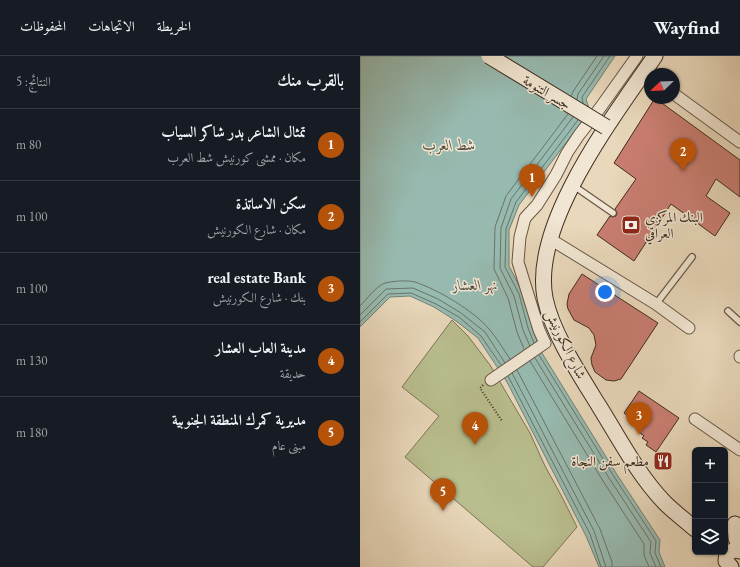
<!DOCTYPE html>
<html lang="ar">
<meta charset="utf-8">
<style>
:root{--surface:#171b24;--page:#20242c;--text:#f1f3f6;--muted:#9ea1a6;--line:#363941;--accent:#b45309}
body{margin:0;font-family:"EB Garamond",Amiri,serif;background:var(--page);color:var(--text);direction:rtl}
.controls{position:absolute;right:12px;bottom:12px;display:grid;overflow:hidden;border-radius:6px;box-shadow:0 1px 3px #0004}
.controls button{width:36px;height:36px;display:grid;place-items:center;padding:0;border:0;border-bottom:1px solid var(--line);background:var(--surface);color:var(--text);font:20px sans-serif}
.compass{position:absolute;left:284px;top:12px;width:36px;height:36px;border-radius:50%;background:var(--surface);box-shadow:0 1px 3px #0004;rotate:247deg}
.you{position:absolute;left:245px;top:236px;width:14px;height:14px;margin:-10px;border:3px solid #fff;border-radius:50%;background:#1a73e8;box-shadow:0 0 0 6px #1a73e833}
.badge{display:grid;place-items:center;width:26px;height:26px;border-radius:50%;background:var(--accent);color:#fff;font-size:13px;font-weight:700}
.pin{position:absolute;translate:-50% -33px;filter:drop-shadow(0 1px 2px #0008)}
.pin::after{content:'';position:absolute;top:21px;width:14px;height:12px;background:inherit;clip-path:polygon(0 0,100% 0,50% 100%)}
.list{margin:0;padding:0;list-style:none}
h2{display:flex;justify-content:space-between;align-items:center;height:52px;margin:0;padding:0 16px;font-size:17px}
h2 small{font-size:13px;font-weight:400;color:var(--muted)}
.list li{display:grid;grid-template-columns:26px 1fr auto;gap:12px;align-items:center;box-sizing:border-box;height:72px;padding:0 16px;border-top:1px solid var(--line)}
.list b{display:block;font-size:15px;white-space:nowrap}
.list p{margin:0;font-size:13px;white-space:nowrap;color:var(--muted)}
.list em{font-size:13px;font-style:normal;color:var(--muted)}
.icon{flex:none;width:22px;height:22px;fill:none;stroke:currentColor;stroke-width:2;stroke-linecap:round;stroke-linejoin:round}
.map{position:relative;flex:none;width:380px;height:511px;overflow:hidden;direction:ltr}
header{display:flex;align-items:center;gap:24px;box-sizing:border-box;height:56px;padding:0 20px;background:var(--surface);border-bottom:1px solid var(--line)}
header strong{font-size:19px}
nav{display:flex;gap:22px;margin-inline-start:auto;font-size:14px}
main{display:flex}
aside{flex:1;background:var(--surface)}
.map>svg:first-child{display:block}
.green{fill:#b9be8e;stroke:#7b7556}
.water{fill:#97bab0;stroke:#738176}
.lines{fill:none;stroke-linecap:round;stroke-linejoin:round}
.shore{stroke:#6a7367;stroke-width:1}
.building{fill:#c97d71;stroke:#3d2c1e}
.lane-casing{stroke:#685745;stroke-width:8}
.street-casing{stroke:#685745;stroke-width:13}
.secondary-casing{stroke:#3d2c1e;stroke-width:17}
.path{stroke:#3d2c1e;stroke-width:2;stroke-dasharray:1 2;stroke-linecap:butt}
.lane{stroke:#f1e6d3;stroke-width:5.5}
.street{stroke:#f1e6d3;stroke-width:11}
.secondary{stroke:#f1e6d3;stroke-width:15}
.secondary-bridge-casing{stroke:#3d2c1e;stroke-width:17;stroke-linecap:butt}
.secondary-bridge{stroke:#f1e6d3;stroke-width:15}
.labels{text-anchor:middle;stroke-width:3;stroke-linejoin:round;paint-order:stroke}
.street-label{font-size:14px;fill:#3d2c1e;stroke:#f1e6d3}
.poi-label{font-size:14px;fill:#3d2c1e;stroke:#f1e6d3;text-anchor:start}
.water-label{font-size:15px;font-style:italic;fill:#545042;stroke:#f1e6d3}
</style>
<header>
<strong>Wayfind</strong>
<nav><a>الخريطة</a><a>الاتجاهات</a><a>المحفوظات</a></nav>
</header>
<main>
<div class="map">
<svg width="380" height="511" viewBox="0 0 380 511">
<rect width="100%" height="100%" fill="#e9d8bb"/>
<filter id="stains"><feTurbulence type="fractalNoise" baseFrequency=".005" numOctaves="4"/><feColorMatrix values="0 0 0 0 .2 0 0 0 0 .09 0 0 0 0 .02 0 0 0 .5 -.17"/></filter>
<radialGradient id="worn" r=".72"><stop offset=".6" stop-color="#630" stop-opacity="0"/><stop offset="1" stop-color="#630" stop-opacity=".3"/></radialGradient>
<path class="green" d="M92,264L108,280L130,309L170,377L185,410L201,439L217,471L183,511H173L45,401L79,360L42,331Z"/>
<path class="water" d="M0,0H255L226,43L229,52L221,67L159,149L149,174V210L163,237L172,271L182,297L256,417L300,484L299,496L305,511H239L226,480L147,326L118,282L96,265L74,251L50,240L30,241L0,271Z"/>
<g class="lines">
<path class="shore" d="M211,40L214,34L237,0
M217,43L218,38L244,0
M223,47L222,41L250,0
M0,250C7,243 15,231 25,227C32,225 47,224 55,226C77,233 114,255 129,273C137,282 143,293 150,303
M0,259L26,233L53,232L78,243L101,257L125,276L145,307
M0,266L28,238L51,237L76,248L99,261L121,280L141,309
M174,287L168,272L159,238L145,211L146,173L156,146L218,64
M170,290L163,274L154,240L140,212L141,172L151,143L213,61
M164,293L157,276L148,242L134,213L135,171L146,140L208,58
M179,299L253,419L296,485L295,497L301,511
M175,302L249,422L291,486L290,497L296,511
M170,305L243,425L284,488V499L289,511
M157,314L240,473L252,506V511
M152,317L234,475L246,511
M148,320L230,478L241,511"/>
</g>
<path class="building" d="M295,42L380,104V141L356,123L346,140L370,157L355,180L311,148L274,205L237,179L250,160L253,161L256,160L257,157L255,153L276,123L254,107Z
M222,218L298,267L261,323L254,325L246,324L235,316L232,309L231,302L236,289L234,279L229,272L214,264L208,253L207,248L209,238Z
M279,335L319,362L296,396L286,389L288,386L282,382L284,380L279,376L281,373L276,370L278,367L264,357Z"/>
<g class="lines">
<defs>
<path id="lane" d="M214,130L253,157
M296,248L332,201
M368,255L380,266"/>
<path id="street" d="M314,38L380,86
M190,183L296,248L329,272
M380,300V301
M131,324L185,287L179,274L158,206L160,181L165,162L177,149L196,119L207,97L219,79L240,52L277,0
M335,363L380,394"/>
<path id="secondary" d="M295,0C255,59 171,167 185,242C192,277 220,319 239,350C259,382 278,419 305,447C314,456 325,464 335,473
M375,468L376,482L380,493
M371,511L366,505C366,496 372,493 380,495"/>
</defs>
<use href="#lane" class="lane-casing"/>
<use href="#street" class="street-casing"/>
<use href="#secondary" class="secondary-casing"/>
<path class="path" d="M123,329L120,332L142,365"/>
<use href="#lane" class="lane"/>
<use href="#street" class="street"/>
<use href="#secondary" class="secondary"/>
<defs>
<path id="secondary-bridge" d="M129,0L246,71"/>
</defs>
<use href="#secondary-bridge" class="secondary-bridge-casing"/>
<use href="#secondary-bridge" class="secondary-bridge"/>
</g>
<defs>
<symbol id="bank-square" viewBox="-11 -11 22 22"><rect x="-9" y="-9" width="18" height="18" rx="4" fill="#8f2418" stroke="#f1e6d3"/><path d="M-6-4H6V4H-6ZM0-2.3a2.3 2.3 0 1 0 0 4.6a2.3 2.3 0 1 0 0-4.6Z" fill="#fff"/></symbol>
<symbol id="restaurant-square" viewBox="-11 -11 22 22"><rect x="-9" y="-9" width="18" height="18" rx="4" fill="#8f2418" stroke="#f1e6d3"/><path d="M-5-6h1v4h1v-4h1v4h1v-4h1v5L-1.5 .5V6h-2V.5L-5-1ZM5-6V6H3V1.5H1.5Q1.5-4 5-6Z" fill="#fff"/></symbol>
</defs>
<g fill-rule="evenodd">
<use href="#bank-square" x="260" y="158" width="22" height="22"/>
<use href="#restaurant-square" x="292" y="394" width="22" height="22"/>
</g>
<g class="labels">
<g class="street-label">
<text transform="translate(187 36) rotate(31)" y="5">جسر التنومة</text>
<text transform="translate(206 288) rotate(64)" y="5">شارع الكورنيش</text>
</g>
<g class="poi-label">
<text x="285" y="166">البنك المركزي<tspan x="285" dy="16">العراقي</tspan></text>
<text x="289" y="410" text-anchor="end">مطعم سفن النجاة</text>
</g>
<g class="water-label">
<text x="89" y="94">شط العرب</text>
<text x="115" y="234">نهر العشار</text>
</g>
</g>
<rect width="100%" height="100%" filter="url(#stains)"/>
<rect width="100%" height="100%" fill="url(#worn)"/>
</svg>
<div class="controls">
<button>+</button>
<button>−</button>
<button><svg class="icon" aria-label="layers" viewBox="0 0 24 24"><path d="M12 4l9 5-9 5-9-5zM3 14l9 5 9-5"/></svg></button>
</div>
<svg class="compass" viewBox="-18 -18 36 36"><path d="M0-13l5 13h-10z" fill="#e53935"/><path d="M0 13l5-13h-10z" fill="#9ea1a6"/></svg>
<div class="you"></div>
<div class="pin badge" style="left:172px;top:141px">1</div>
<div class="pin badge" style="left:323px;top:115px">2</div>
<div class="pin badge" style="left:279px;top:379px">3</div>
<div class="pin badge" style="left:115px;top:389px">4</div>
<div class="pin badge" style="left:83px;top:455px">5</div>
</div>
<aside>
<h2>بالقرب منك<small>النتائج: 5</small></h2>
<ul class="list">
<li><span class="badge">1</span><div><b>تمثال الشاعر بدر شاكر السياب</b><p>مكان · ممشى كورنيش شط العرب</p></div><em>80 m</em></li>
<li><span class="badge">2</span><div><b>سكن الاساتذة</b><p>مكان · شارع الكورنيش</p></div><em>100 m</em></li>
<li><span class="badge">3</span><div><b>real estate Bank</b><p>بنك · شارع الكورنيش</p></div><em>100 m</em></li>
<li><span class="badge">4</span><div><b>مدينة العاب العشار</b><p>حديقة</p></div><em>130 m</em></li>
<li><span class="badge">5</span><div><b>مديرية كمرك المنطقة الجنوبية</b><p>مبنى عام</p></div><em>180 m</em></li>
</ul>
</aside>
</main>
